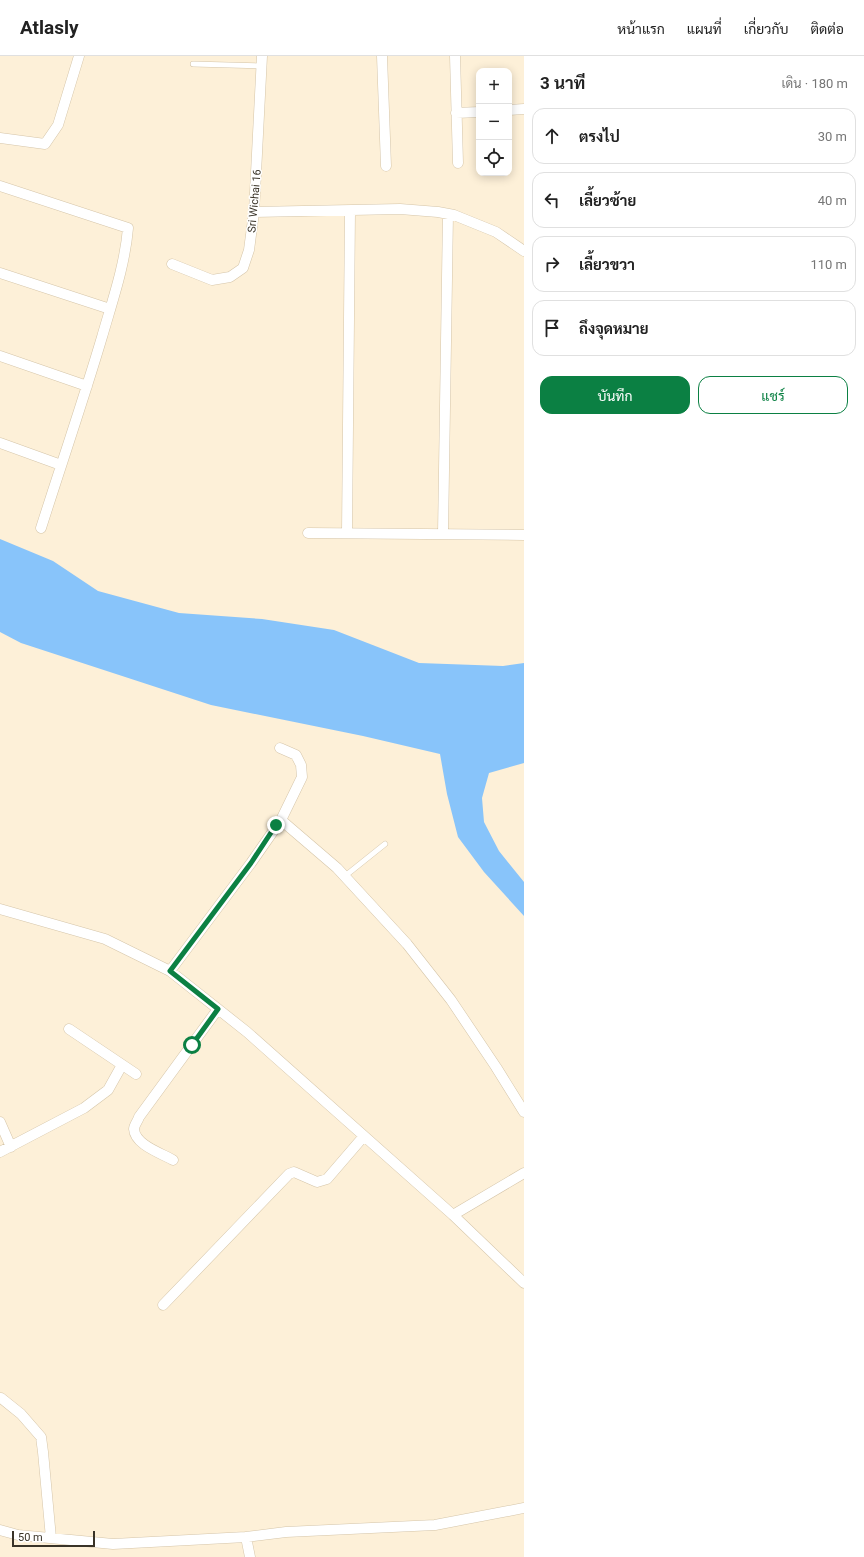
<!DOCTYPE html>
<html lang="th">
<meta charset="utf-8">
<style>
:root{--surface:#fff;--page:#f2f2f2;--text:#222;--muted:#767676;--line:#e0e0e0;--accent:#0b8043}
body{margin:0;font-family:Roboto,Sarabun,sans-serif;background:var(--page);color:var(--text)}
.controls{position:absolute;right:12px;top:12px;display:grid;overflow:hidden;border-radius:8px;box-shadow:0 2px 10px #0003}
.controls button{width:36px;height:36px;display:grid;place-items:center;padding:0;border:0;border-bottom:1px solid var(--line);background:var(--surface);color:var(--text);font:20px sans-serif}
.scale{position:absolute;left:12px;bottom:10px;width:83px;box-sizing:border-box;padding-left:4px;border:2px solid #393328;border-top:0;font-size:11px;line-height:14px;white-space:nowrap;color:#393328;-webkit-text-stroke:3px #fff;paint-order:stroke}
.stop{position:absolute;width:12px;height:12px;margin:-9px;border:3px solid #0b8043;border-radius:50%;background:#fff}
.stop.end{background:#0b8043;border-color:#fff;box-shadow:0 1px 4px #0008}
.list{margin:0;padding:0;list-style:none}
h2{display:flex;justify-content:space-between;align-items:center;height:52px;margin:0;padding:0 16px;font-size:17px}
h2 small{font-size:13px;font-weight:400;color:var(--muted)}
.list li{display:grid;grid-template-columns:26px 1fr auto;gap:12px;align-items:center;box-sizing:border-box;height:56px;margin:0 8px 8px;padding:0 8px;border:1px solid var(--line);border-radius:12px}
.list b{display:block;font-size:15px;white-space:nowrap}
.list em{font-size:13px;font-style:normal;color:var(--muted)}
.actions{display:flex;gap:8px;padding:12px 16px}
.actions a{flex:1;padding:9px 0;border:1px solid var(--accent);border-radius:12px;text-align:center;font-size:14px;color:var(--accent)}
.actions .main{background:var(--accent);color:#fff}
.icon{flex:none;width:22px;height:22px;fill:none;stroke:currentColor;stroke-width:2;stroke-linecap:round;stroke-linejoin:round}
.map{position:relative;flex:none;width:524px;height:1501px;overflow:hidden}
header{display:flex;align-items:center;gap:24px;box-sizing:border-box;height:56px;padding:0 20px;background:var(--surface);border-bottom:1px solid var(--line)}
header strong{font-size:19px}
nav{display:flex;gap:22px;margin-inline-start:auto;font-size:14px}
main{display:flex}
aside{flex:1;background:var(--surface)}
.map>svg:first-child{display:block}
.water{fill:#88c4fa}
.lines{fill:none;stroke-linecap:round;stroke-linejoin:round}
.lane-casing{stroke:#d5c5a9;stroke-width:6}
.street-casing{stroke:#d5c5a9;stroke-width:11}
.lane{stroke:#fff;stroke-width:5}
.street{stroke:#fff;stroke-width:10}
.route{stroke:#0b8043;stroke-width:5}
.labels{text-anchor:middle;stroke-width:3;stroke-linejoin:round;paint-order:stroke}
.street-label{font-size:11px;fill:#393328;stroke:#fff}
</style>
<header>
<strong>Atlasly</strong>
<nav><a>หน้าแรก</a><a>แผนที่</a><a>เกี่ยวกับ</a><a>ติดต่อ</a></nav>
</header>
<main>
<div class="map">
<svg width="524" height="1501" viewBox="0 0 524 1501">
<rect width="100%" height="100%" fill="#fdf0d8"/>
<path class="water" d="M0,483L53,505L98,535L179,557L262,563L334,574L419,607L503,610L524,607V707L489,717L482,742L484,766L499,795L524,826V860L484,816L458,781L447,738L440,698L363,680L211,649L21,587L0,576Z"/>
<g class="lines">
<defs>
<path id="lane" d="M193,8L261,10
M345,820L385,788"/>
<path id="street" d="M382,0L386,110
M455,0L458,107
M509,54L524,53
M456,57L479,56
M0,82L45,88L58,69L79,0
M0,130L128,172C125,209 112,246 102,281C83,345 61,409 41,472
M254,156L400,153L438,156L454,159L496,176L524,195
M172,208L212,224L230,221L243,212L249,194L254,156L262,0
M0,217L110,253
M0,300L87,330
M0,387L61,409
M308,477L524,479
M347,477L350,155
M443,478L448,158
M280,692L296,699L301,709L302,721L281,764L337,812L407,888L451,944L496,1011L524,1056
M0,853L105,883L170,915L247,976L453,1159L524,1227
M170,915L251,807L281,764
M69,973L136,1018
M0,1066L11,1091
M0,1096L84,1052L108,1034L122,1009
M173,1104C161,1097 135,1089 134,1073C134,1069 138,1065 139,1061L218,953
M453,1159L524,1117
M163,1249L289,1118L294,1116L317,1126L327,1123L364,1080
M1,1342L21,1358L41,1381L43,1396L51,1482
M0,1474L18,1479L113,1488L246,1481L286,1476L435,1469L524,1452
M246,1481L250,1501"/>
</defs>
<use href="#lane" class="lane-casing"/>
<use href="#street" class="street-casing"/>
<use href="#lane" class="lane"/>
<use href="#street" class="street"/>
</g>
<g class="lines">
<path class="route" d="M192,989L218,953L170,915L251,807L276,769"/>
</g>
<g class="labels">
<g class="street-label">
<text transform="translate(254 145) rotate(-85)" y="4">Sri Wichai 16</text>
</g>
</g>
</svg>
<div class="controls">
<button>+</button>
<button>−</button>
<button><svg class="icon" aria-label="locate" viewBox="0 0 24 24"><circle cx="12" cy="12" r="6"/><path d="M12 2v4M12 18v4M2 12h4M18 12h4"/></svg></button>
</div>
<div class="scale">50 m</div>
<div class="stop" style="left:192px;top:989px"></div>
<div class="stop end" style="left:276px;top:769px"></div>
</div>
<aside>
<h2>3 นาที<small>เดิน · 180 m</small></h2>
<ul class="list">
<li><svg class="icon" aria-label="ahead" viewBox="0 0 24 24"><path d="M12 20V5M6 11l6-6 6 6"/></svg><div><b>ตรงไป</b></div><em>30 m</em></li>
<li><svg class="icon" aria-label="left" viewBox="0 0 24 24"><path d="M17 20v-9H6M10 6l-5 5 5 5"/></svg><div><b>เลี้ยวซ้าย</b></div><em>40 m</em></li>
<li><svg class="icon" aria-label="right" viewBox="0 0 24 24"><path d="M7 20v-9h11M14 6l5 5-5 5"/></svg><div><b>เลี้ยวขวา</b></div><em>110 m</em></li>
<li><svg class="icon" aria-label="arrive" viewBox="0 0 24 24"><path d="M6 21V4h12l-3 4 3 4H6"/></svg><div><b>ถึงจุดหมาย</b></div></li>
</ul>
<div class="actions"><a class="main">บันทึก</a><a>แชร์</a></div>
</aside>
</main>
